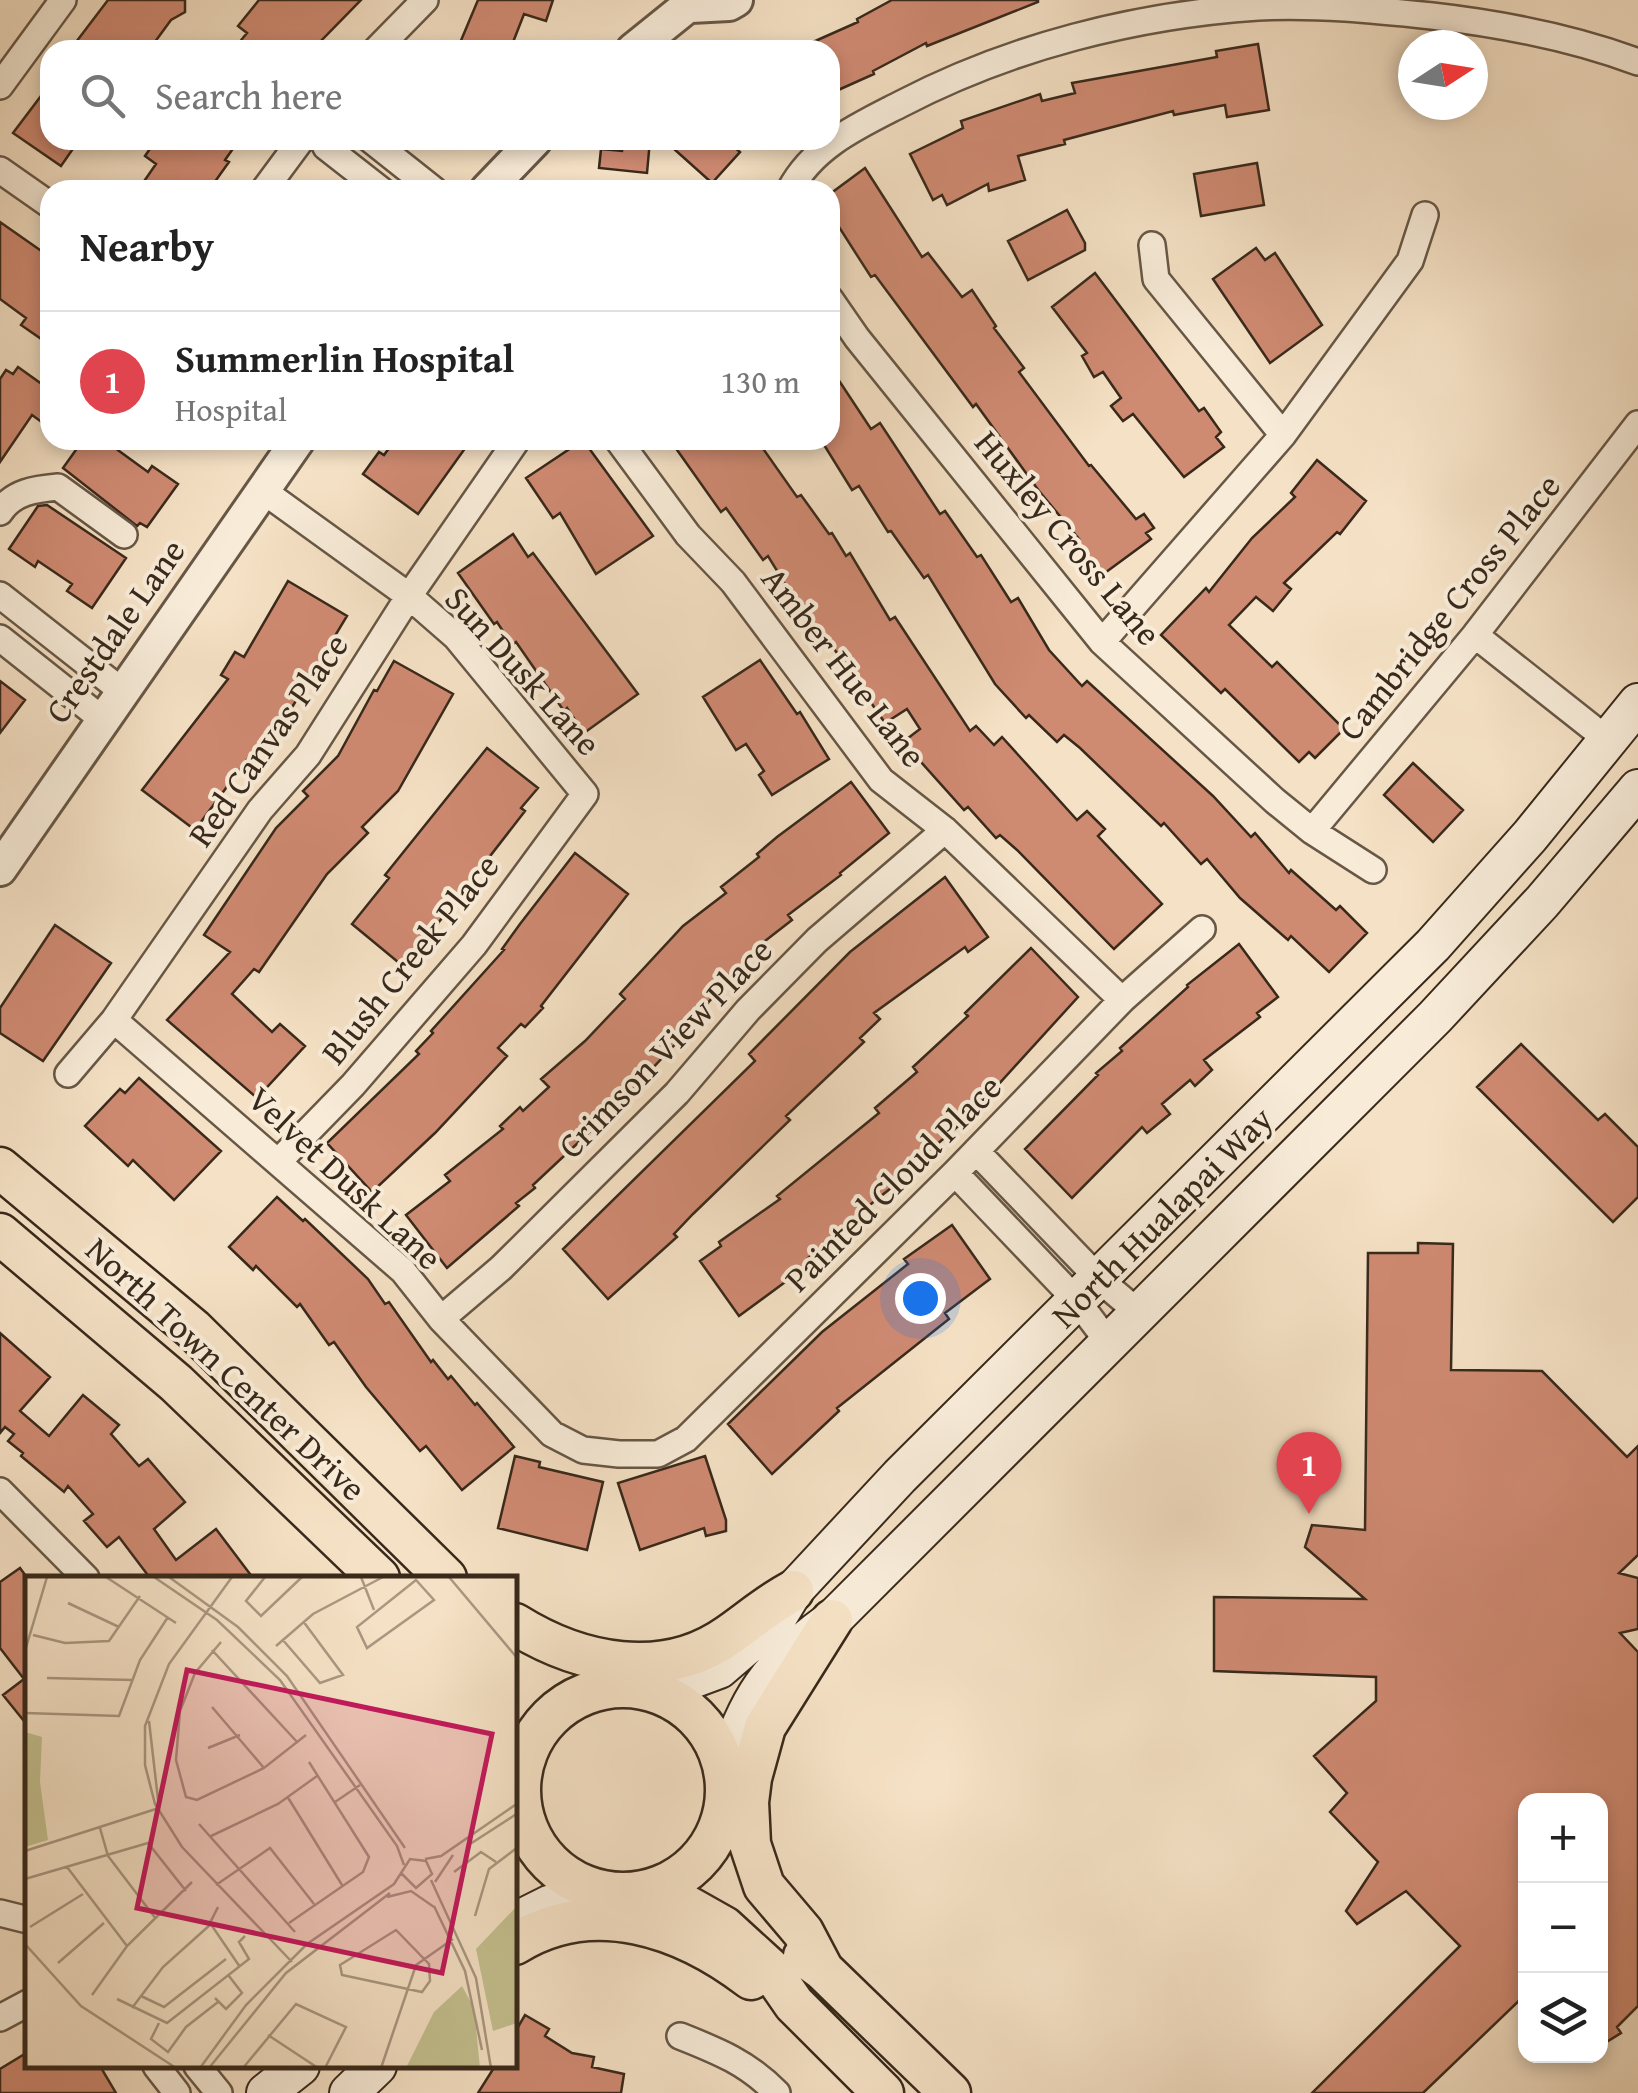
<!DOCTYPE html>
<meta charset="utf-8">
<style>
:root{--surface:#fff;--page:#f2f2f2;--text:#222;--muted:#767676;--line:#e0e0e0;--accent:#8f2418}
body{margin:0;font-family:"Gentium Book Plus",serif;background:var(--page);color:var(--text)}
.controls{position:absolute;right:30px;bottom:30px;display:grid;overflow:hidden;border-radius:20px;box-shadow:0 5px 15px #0003}
.controls button{width:90px;height:90px;display:grid;place-items:center;padding:0;border:0;border-bottom:2px solid var(--line);background:var(--surface);color:var(--text);font:50px sans-serif}
.compass{position:absolute;left:1398px;top:30px;width:90px;height:90px;border-radius:50%;background:var(--surface);box-shadow:0 5px 15px #0003;rotate:78deg}
.you{position:absolute;left:920px;top:1298px;width:35px;height:35px;margin:-25px;border:8px solid #fff;border-radius:50%;background:#1a73e8;box-shadow:0 0 0 15px #1a73e833}
.badge{display:grid;place-items:center;width:65px;height:65px;border-radius:50%;background:var(--accent);color:#fff;font-size:32px;font-weight:700}
.pin{position:absolute;translate:-50% -82px;filter:drop-shadow(0 2px 5px #0008)}
.pin::after{content:'';position:absolute;top:52px;width:35px;height:30px;background:inherit;clip-path:polygon(0 0,100% 0,50% 100%)}
.list{margin:0;padding:0;list-style:none}
h2{display:flex;justify-content:space-between;align-items:center;height:130px;margin:0;padding:0 40px;font-size:42px}
h2 small{font-size:32px;font-weight:400;color:var(--muted)}
.list li{display:grid;grid-template-columns:65px 1fr auto;gap:30px;align-items:center;box-sizing:border-box;height:140px;padding:0 40px;border-top:2px solid var(--line)}
.list b{display:block;font-size:38px;white-space:nowrap}
.list p{margin:0;font-size:32px;white-space:nowrap;color:var(--muted)}
.list em{font-size:32px;font-style:normal;color:var(--muted)}
.icon{flex:none;width:55px;height:55px;fill:none;stroke:currentColor;stroke-width:2;stroke-linecap:round;stroke-linejoin:round}
.map{position:relative;flex:none;width:1638px;height:2093px;overflow:hidden}
.search{position:absolute;background:var(--surface);box-shadow:0 5px 15px #0003;left:40px;top:40px;width:800px;height:110px;display:flex;align-items:center;gap:25px;box-sizing:border-box;padding:0 35px;border-radius:30px;color:var(--muted);font-size:38px}
.panel{position:absolute;background:var(--surface);box-shadow:0 5px 15px #0003;left:40px;top:180px;width:800px;height:270px;border-radius:30px}
.map>svg:first-child{display:block}
.building{fill:#cf8a72;stroke:#38291b;stroke-width:2.5}
.lines{fill:none;stroke-linecap:round;stroke-linejoin:round}
.minor-casing{stroke:#675746;stroke-width:30}
.tertiary-casing{stroke:#675746;stroke-width:38}
.secondary-casing{stroke:#38291b;stroke-width:42}
.primary-casing{stroke:#38291b;stroke-width:45}
.minor{stroke:#f8ecd9;stroke-width:25}
.tertiary{stroke:#f8ecd9;stroke-width:32}
.secondary{stroke:#f8ecd9;stroke-width:38}
.primary{stroke:#f5e1c5;stroke-width:40}
.labels{text-anchor:middle;stroke-width:8;stroke-linejoin:round;paint-order:stroke}
.street-label{font-size:35px;fill:#38291b;stroke:#f8ecd9}
.inset-road{fill:none;stroke:#a99781;stroke-width:2.5}
.view{fill:#c2185b;fill-opacity:0.15;stroke:#c2185b;stroke-width:5}
.inset-edge{fill:none;stroke:#38291b;stroke-width:5}
</style>
<div class="map">
<svg width="1638" height="2093" viewBox="0 0 1638 2093">
<rect width="100%" height="100%" fill="#f5e1c5"/>
<filter id="stains"><feTurbulence type="fractalNoise" baseFrequency=".002" numOctaves="4"/><feColorMatrix values="0 0 0 0 .2 0 0 0 0 .09 0 0 0 0 .02 0 0 0 .5 -.17"/></filter>
<radialGradient id="worn" r=".72"><stop offset=".6" stop-color="#630" stop-opacity="0"/><stop offset="1" stop-color="#630" stop-opacity=".3"/></radialGradient>
<path class="building" d="M108,0H185V12L171,20L149,50H70Z
M259,0H361L312,50H233L247,33L238,26Z
M478,0H553L546,21L524,14L510,50H457Z
M892,0H1038V2L927,46L926,43L873,71L874,74L836,91L830,78V50H795L858,22L857,19Z
M1258,44L1269,110L1227,117L1225,105L1174,115L1173,111L1064,140L1065,144L1018,156L1025,180L989,191L988,184L947,205L942,195L933,200L910,154L963,128L961,121L1040,94L1042,101L1075,93L1072,83L1217,57L1216,51Z
M50,84V140H79L61,166L13,133Z
M156,140H239L225,160L229,162L209,190H138L156,164L145,156Z
M623,140H650L647,173L599,168L601,149L622,151Z
M664,140H726L740,152L712,183Z
M1257,163L1264,205L1201,216L1194,174Z
M865,168L922,257L928,253L962,297L972,290L996,326L994,328L1024,368L1019,372L1089,466L1091,465L1136,519L1144,514L1154,528L1146,533L1151,539L1098,578L1073,543L1079,539L1039,491L976,404L973,407L875,275L871,277L830,213V194Z
M1067,210L1085,243V250L1028,280L1008,241Z
M0,222L50,257V345L21,325L26,318L0,299Z
M1256,248L1265,260L1275,253L1322,325L1270,363L1213,279Z
M1095,273L1199,411L1204,408L1221,432L1216,437L1224,447L1184,477L1133,414L1123,421L1111,406L1121,398L1103,372L1094,377L1082,356L1087,353L1052,307Z
M18,367L50,390V412L43,423L32,415L0,462V379L6,370L13,374Z
M830,367L871,429L880,423L940,514L945,511L977,557L981,555L1011,602L1018,598L1049,650L1082,686L1087,681L1213,796L1251,837L1255,833L1289,873L1291,870L1336,910L1340,906L1367,933L1329,972L1291,936L1288,940L1240,898L1207,859L1201,864L1164,823L1161,826L1080,748L1064,735L1057,742L1029,715L1026,718L995,684L928,575L924,578L891,531L888,532L859,486L852,490L821,440H830Z
M83,440H121L115,448L148,472L152,466L178,484L147,527L140,523L137,526L63,468Z
M395,440H471L418,514L363,474L379,452L384,455Z
M583,440L653,536L596,574L560,513L553,518L526,478Z
M670,440H757L797,497L801,495L829,534L832,533L846,556L850,553L890,620L895,617L970,731L976,726L994,745L1002,737L1077,820L1087,811L1105,829L1098,836L1162,904L1114,949L1017,850L1000,835L996,838L968,807L964,810L903,742L920,729L907,709L885,723L828,640L824,643L812,622L809,623L768,556L763,560L726,508L721,512Z
M1317,460L1366,501L1340,534L1337,532L1284,583L1291,589L1273,611L1256,597L1229,625L1272,667L1277,662L1344,729L1315,758L1309,752L1299,762L1225,689L1221,693L1161,635L1206,588L1209,592L1252,538L1295,497L1291,493Z
M47,505L126,558L92,608L67,591L72,584L38,561L35,567L9,549L38,506Z
M513,534L528,557L533,553L638,694L584,733L567,708L564,711L516,642L512,645L497,622L494,624L458,573Z
M288,581L347,616L288,714L283,711L195,830L142,790L228,679L221,675L235,652L244,657Z
M760,660L797,714L800,712L829,759L772,795L759,775L764,771L746,744L736,750L703,697Z
M394,661L453,694L398,791L362,827L368,833L327,874L259,972L254,969L232,994L272,1032L280,1024L305,1046L257,1098L167,1020L230,952L204,935L276,828L308,796L303,791L338,756L374,690L377,691Z
M0,681L25,700L0,733Z
M487,748L538,788L521,808L525,811L404,967L352,924L389,878L385,875Z
M1413,763L1463,810L1433,842L1384,795Z
M851,782L889,833L840,873L841,875L788,915L792,920L765,941L768,945L716,985L720,989L678,1037L680,1039L613,1110L533,1185L535,1188L516,1203L519,1206L447,1268L406,1215L450,1181L445,1175L503,1129L500,1126L520,1107L523,1111L549,1087L541,1079L585,1041L625,999L620,994L683,926L726,893L721,887L759,857L757,854L777,837Z
M575,853L628,894L541,1006L543,1008L525,1027L521,1024L498,1048L507,1056L435,1133L372,1192L327,1143L419,1054L416,1051L433,1033L431,1031L504,950L502,949L520,924Z
M945,877L988,937L968,952L965,947L874,1013L880,1019L860,1038L864,1042L786,1116L790,1120L693,1214L674,1234L677,1237L608,1299L563,1249L755,1061L749,1054L850,952Z
M55,925L111,963L43,1061L0,1033V1008Z
M1239,944L1278,997L1257,1013L1260,1017L1204,1060L1212,1070L1195,1086L1190,1080L1162,1104L1170,1114L1147,1133L1142,1127L1072,1198L1025,1149L1098,1075L1096,1073L1122,1051L1120,1048L1188,987L1187,985Z
M1031,948L1078,997L987,1097L959,1120L962,1123L908,1169L891,1188L861,1212L862,1215L808,1258L810,1261L790,1274L792,1277L739,1316L700,1261L721,1246L719,1242L780,1199L777,1196L879,1113L875,1108L917,1072L913,1067L968,1016L965,1013Z
M1521,1044L1598,1120L1605,1114L1638,1147V1197L1613,1222L1477,1087Z
M139,1078L221,1151L174,1200L133,1160L128,1166L85,1126L120,1089L125,1093Z
M277,1197L303,1221L305,1219L368,1279L385,1304L389,1302L431,1362L433,1360L448,1379L451,1376L475,1405L477,1403L514,1447L462,1490L426,1446L420,1451L366,1387L334,1342L329,1345L300,1304L297,1307L256,1266L253,1270L229,1247Z
M952,1225L990,1279L945,1313L949,1319L837,1408L839,1411L772,1474L728,1424L822,1332L908,1264L904,1259Z
M1418,1243L1453,1244L1451,1370L1542,1371L1627,1457L1638,1446V1555L1619,1573L1638,1578V1629L1620,1633L1638,1652V2006L1617,2027L1621,2033L1600,2046V1800H1526V1994L1423,2093H1312L1460,1946L1406,1891L1357,1924L1346,1911L1378,1862L1330,1812L1347,1793L1314,1756L1376,1701V1677L1214,1671V1597L1365,1599L1305,1547L1312,1525L1365,1530L1368,1253H1418Z
M0,1333L50,1377L20,1411L49,1436L83,1395L119,1425L111,1434L139,1466L148,1459L185,1502L154,1529L176,1560L216,1529L253,1578H150L119,1537L107,1547L84,1521L93,1514L68,1486L64,1492L21,1456L23,1453L8,1441L14,1434L5,1427L0,1433Z
M515,1456L540,1462L539,1467L603,1482L587,1550L498,1528Z
M705,1456L726,1520V1531L706,1536L704,1528L640,1550L618,1483Z
M20,1568L28,1579V1726L3,1695L24,1679L0,1648V1582Z
M525,2015L549,2029L545,2036L572,2053L594,2057L592,2067L624,2074L621,2093H478L495,2066H515V2032Z
M28,2052V2066H100L116,2093H0V2069Z"/>
<g class="lines">
<defs>
<path id="minor" d="M376,50L425,0
M0,86L63,0
M323,140L326,147L381,190
M371,140L434,190
M0,170L50,205
M264,190L301,140
M790,190C813,146 858,126 901,104C1010,47 1136,15 1258,7C1316,4 1374,10 1432,16C1502,24 1571,37 1638,62
M1152,245L1156,279L1283,435
M830,299L857,338L1102,642L1275,801L1312,831L1373,870
M618,440L688,535L733,582L881,780L945,830L1122,1000
M262,490L409,596L456,637L585,794L474,945L353,1085L279,1161
M0,512C13,492 35,489 58,487L124,535
M0,595L122,691
M1475,635L1609,741
M0,638L102,719
M1102,642L1283,435L1410,261L1425,215
M1312,831L1475,635L1638,424
M114,1020L403,1271L441,1319L552,1434L583,1450L619,1454H658L686,1439L955,1173L1122,1000L1202,929
M68,1074L114,1020L260,810L308,755L409,596L517,440
M976,1151L1100,1280L1139,1313
M955,1173L1078,1302L1109,1343
M441,1319L501,1268L677,1093L748,1010L817,940L945,830
M0,1491L86,1578
M0,1913L28,1920
M0,2018L28,2003
M680,2036C718,2051 748,2063 777,2093
M156,2066L177,2093
M197,2066L219,2093"/>
<path id="tertiary" d="M691,6L729,4L736,0
M633,50L695,0
M487,190L535,140
M0,869L298,440"/>
<path id="secondary" d="M657,1692L719,1669L775,1621L793,1591L900,1476L1433,945L1530,836L1638,703
M724,1773C746,1700 769,1665 832,1620L1435,1017L1542,902L1638,789
M515,1819L521,1803
M515,1922L549,1905L596,1891
M266,2093L300,2066
M349,2093L377,2066"/>
<path id="primary" d="M0,1168L193,1329L446,1578
M0,1234L176,1383L379,1578
M515,1624C579,1664 663,1682 729,1635C752,1619 767,1605 793,1591
M520 1790a103 103 0 1 1 206 0a103 103 0 1 1-206 0Z
M638,1892L685,1905L724,1927L769,1968L794,2004L883,2093
M515,1944C593,1895 683,1927 751,1979
M804,1956L823,1970L950,2093
M823,1970L803,1932L764,1886L750,1844L748,1802L751,1778L765,1727L832,1620"/>
</defs>
<use href="#minor" class="minor-casing"/>
<use href="#tertiary" class="tertiary-casing"/>
<use href="#secondary" class="secondary-casing"/>
<use href="#primary" class="primary-casing"/>
<use href="#minor" class="minor"/>
<use href="#tertiary" class="tertiary"/>
<use href="#secondary" class="secondary"/>
<use href="#primary" class="primary"/>
</g>
<g class="labels">
<g class="street-label">
<text transform="translate(1068 538) rotate(50)" y="12">Huxley Cross Lane</text>
<text transform="translate(1449 607) rotate(-51)" y="12">Cambridge Cross Place</text>
<text transform="translate(115 631) rotate(-55)" y="12">Crestdale Lane</text>
<text transform="translate(844 667) rotate(52)" y="12">Amber Hue Lane</text>
<text transform="translate(523 671) rotate(48)" y="12">Sun Dusk Lane</text>
<text transform="translate(268 740) rotate(-55)" y="12">Red Canvas Place</text>
<text transform="translate(410 959) rotate(-51)" y="12">Blush Creek Place</text>
<text transform="translate(665 1048) rotate(-46)" y="12">Crimson View Place</text>
<text transform="translate(345 1178) rotate(43)" y="12">Velvet Dusk Lane</text>
<text transform="translate(893 1183) rotate(-45)" y="12">Painted Cloud Place</text>
<text transform="translate(1162 1217) rotate(-45)" y="12">North Hualapai Way</text>
<text transform="translate(226 1369) rotate(43)" y="12">North Town Center Drive</text>
</g>
</g>
<g transform="translate(25 1576)">
<rect width="492" height="492" fill="#f5e1c5"/>
<path d="M0,156L17,161L15,206L23,264L0,271ZM492,330V447L468,455L451,373ZM437,410L449,432L455,492H381L409,436Z" fill="#c4c08f"/>
<path class="inset-road" d="M81,1L151,47M129,1L192,44L255,104L372,270L379,289M144,1L213,51L262,100L380,272M207,1L144,88L120,150V189L130,228L157,271L267,386M240,1L221,25L236,40L277,1M336,1L349,34M424,1L493,83M391,4L409,24L342,72L332,51ZM43,27L94,51M8,59L40,67L84,65L115,20M257,63L295,107L318,99L278,45M196,66L170,97L155,135L151,184L161,221L172,224L239,192L281,159M251,70L288,38L358,1M187,74L273,167M0,75L22,1M22,102L107,104M187,131L239,192M0,137L94,140L115,84L143,41M124,145L134,232M183,172L215,159M262,220L317,309M310,226L335,209M174,248L270,356M75,252L83,280L131,343M184,261L253,228L292,200M442,270L493,237M0,275L134,232M400,283L416,280L493,227M42,291L102,370M429,296L456,276L471,286M0,303L123,267L161,315M406,304L451,402L466,492M410,306L428,279M191,309L245,272L289,328M362,321L386,315L409,331M409,330L440,395L457,474M193,331L185,347L215,391M450,340L464,293L493,271M264,347L338,296L344,281L284,186M5,351L58,318M371,354L404,388L405,405L397,416L317,399L315,389ZM0,368L56,430L151,492M33,387L79,347M67,419L102,370L167,306M116,420L139,431L201,383M190,422L201,433L217,417L204,400M92,423L142,447L224,383L214,366L220,360M107,432L138,391L186,348M134,447L126,463L143,476L161,451L193,426M243,459L293,492M175,492L221,429L282,368L369,308L385,283L401,285L407,298L391,312L376,297M184,492L261,397L365,317M218,492L271,428L321,451L300,492M356,492L391,389L428,363"/>
<path class="view" d="M162,94L467,158L417,397L112,332Z"/>
<rect width="492" height="492" class="inset-edge"/>
</g>
<rect width="100%" height="100%" filter="url(#stains)"/>
<rect width="100%" height="100%" fill="url(#worn)"/>
</svg>
<div class="controls">
<button>+</button>
<button>−</button>
<button><svg class="icon" aria-label="layers" viewBox="0 0 24 24"><path d="M12 4l9 5-9 5-9-5zM3 14l9 5 9-5"/></svg></button>
</div>
<svg class="compass" viewBox="-18 -18 36 36"><path d="M0-13l5 13h-10z" fill="#e53935"/><path d="M0 13l5-13h-10z" fill="#767676"/></svg>
<div class="you"></div>
<div class="pin badge" style="left:1309px;top:1514px;background:#e0444e">1</div>
<div class="search"><svg class="icon" aria-label="search" viewBox="0 0 24 24"><circle cx="10" cy="10" r="6"/><path d="M15 15l6 6"/></svg>Search here</div>
<section class="panel">
<h2>Nearby<small></small></h2>
<ul class="list">
<li><span class="badge" style="background:#e0444e">1</span><div><b>Summerlin Hospital</b><p>Hospital</p></div><em>130 m</em></li>
</ul>
</section>
</div>
